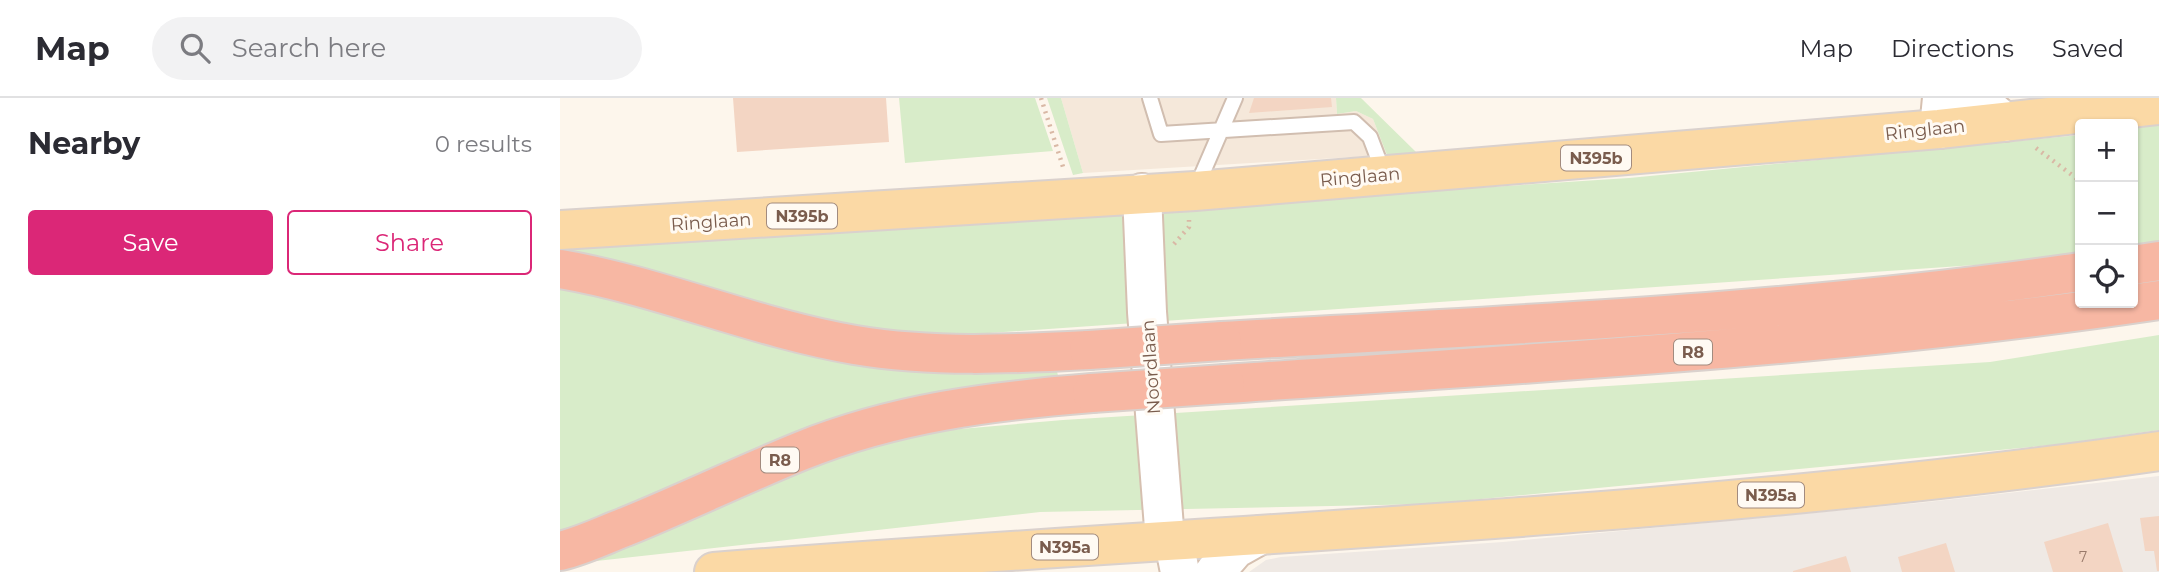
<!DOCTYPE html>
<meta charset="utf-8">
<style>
:root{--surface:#fff;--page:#f2f2f3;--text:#2b2b33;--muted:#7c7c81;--line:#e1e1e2;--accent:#db2777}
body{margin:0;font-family:Montserrat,sans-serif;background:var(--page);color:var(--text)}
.controls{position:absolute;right:21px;top:21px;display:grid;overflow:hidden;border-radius:7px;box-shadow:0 2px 5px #0004}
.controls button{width:63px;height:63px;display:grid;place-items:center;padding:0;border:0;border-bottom:2px solid var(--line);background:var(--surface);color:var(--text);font:35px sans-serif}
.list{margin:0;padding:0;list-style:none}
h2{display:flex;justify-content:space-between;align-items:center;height:91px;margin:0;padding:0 28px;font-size:30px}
h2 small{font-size:23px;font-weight:400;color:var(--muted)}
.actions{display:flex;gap:14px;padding:21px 28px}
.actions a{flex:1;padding:16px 0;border:2px solid var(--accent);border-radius:7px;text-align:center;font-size:24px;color:var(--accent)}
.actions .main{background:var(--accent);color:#fff}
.icon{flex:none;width:38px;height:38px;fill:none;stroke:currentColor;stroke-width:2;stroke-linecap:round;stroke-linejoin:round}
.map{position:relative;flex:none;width:1599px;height:474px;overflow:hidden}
header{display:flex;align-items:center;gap:42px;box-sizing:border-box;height:98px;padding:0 35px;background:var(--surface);border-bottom:2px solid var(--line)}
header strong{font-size:33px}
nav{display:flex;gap:38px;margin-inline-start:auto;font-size:24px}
.search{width:490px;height:63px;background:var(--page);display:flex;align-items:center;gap:18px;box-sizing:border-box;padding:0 24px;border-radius:38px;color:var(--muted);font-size:26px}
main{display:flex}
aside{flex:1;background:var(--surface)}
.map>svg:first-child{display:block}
.residential{fill:#f5e8da}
.industrial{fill:#efe9e4}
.green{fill:#d8ecc9}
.building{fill:#f3d5c3}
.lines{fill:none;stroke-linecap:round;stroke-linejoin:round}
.lane-casing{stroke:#d1beb0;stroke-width:18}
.secondary-casing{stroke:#d6c0b0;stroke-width:42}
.primary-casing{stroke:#dad1cd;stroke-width:42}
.highway-casing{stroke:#dad1cd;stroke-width:42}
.path{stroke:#d9b8a5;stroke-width:4.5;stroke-dasharray:2 5;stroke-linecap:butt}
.lane{stroke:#fff;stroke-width:14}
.secondary{stroke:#fff;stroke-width:38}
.primary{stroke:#fbd9a5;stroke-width:38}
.highway{stroke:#f7b7a3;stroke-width:38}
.highway-bridge-casing{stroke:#dad1cd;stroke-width:42;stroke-linecap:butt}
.highway-bridge{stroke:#f7b7a3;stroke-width:38}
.labels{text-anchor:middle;stroke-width:6;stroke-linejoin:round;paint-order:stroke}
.number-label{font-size:14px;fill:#987a6a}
.shield{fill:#fffaf3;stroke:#a28b7f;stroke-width:2}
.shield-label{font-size:16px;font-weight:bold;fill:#7a5c4d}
.street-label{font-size:18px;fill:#7a5c4d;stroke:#fffaf3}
</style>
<header>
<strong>Map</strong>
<div class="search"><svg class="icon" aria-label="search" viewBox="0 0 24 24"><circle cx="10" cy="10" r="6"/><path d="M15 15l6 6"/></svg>Search here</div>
<nav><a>Map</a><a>Directions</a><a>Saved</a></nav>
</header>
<main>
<aside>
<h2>Nearby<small>0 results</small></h2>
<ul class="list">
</ul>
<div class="actions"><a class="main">Save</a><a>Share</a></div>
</aside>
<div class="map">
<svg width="1599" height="474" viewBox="0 0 1599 474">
<rect width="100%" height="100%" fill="#fdf6ec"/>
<path class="residential" d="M501,0H776L777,16L796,13L813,21L827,57L523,75Z"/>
<path class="industrial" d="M1599,378V474H689L706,462L721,459L943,444L1359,405Z"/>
<path class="green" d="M339,0H475L493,53L345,65Z
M487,0H501L523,75L513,77Z
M776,0H801L856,54L827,57L813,21L796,13L777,16Z
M1599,27V147L1573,150V30Z
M1520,37V158L1502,161L386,238L281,229L0,152V149L1069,80Z
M0,187L496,269L499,282L0,435Z
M1599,237V332L1502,346L869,406L480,414L0,467L331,337L503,322L1430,264Z"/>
<path class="building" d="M173,0H326L329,44L177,54Z
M694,0H771L772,9L689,15Z
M1599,418V473H1597L1594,453H1585L1580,420Z
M1548,425L1563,474H1493L1484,444Z
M1386,445L1395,474H1342L1338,459Z
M1286,458L1291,474H1233V473Z"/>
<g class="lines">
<defs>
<path id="lane" d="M590,0L601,36L794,24L810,39L824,76
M637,88L675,0"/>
<path id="secondary" d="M1416,0L1444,24
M1379,31L1382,0
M582,95L587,214L605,442L616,454L620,474
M655,474L675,451L700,437"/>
<path id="primary" d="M0,132L635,93L1379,31L1599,7
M154,474C636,436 1120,422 1599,353"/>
<path id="highway" d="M1573,167L1599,163
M0,171C100,188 195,230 295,247C373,260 451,256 529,252
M662,243C947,227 1238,215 1520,174
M665,286C977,265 1289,248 1599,202
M0,453C22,448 44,437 65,429C124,405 182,377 241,353C335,315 431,303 532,295"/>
</defs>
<use href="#lane" class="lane-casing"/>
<use href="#secondary" class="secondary-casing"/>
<use href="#primary" class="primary-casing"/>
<use href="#highway" class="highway-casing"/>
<path class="path" d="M481,0L504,72
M1476,50L1520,83
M614,146L629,129V122"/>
<use href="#lane" class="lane"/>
<use href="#secondary" class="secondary"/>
<use href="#primary" class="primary"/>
<use href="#highway" class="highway"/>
<defs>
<path id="highway-bridge" d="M529,252L662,243
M532,295L665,286"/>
</defs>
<use href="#highway-bridge" class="highway-bridge-casing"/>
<use href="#highway-bridge" class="highway-bridge"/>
</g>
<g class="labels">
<g class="number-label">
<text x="1523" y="464">7</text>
</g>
<g class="shield">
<rect x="1001" y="47.5" width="70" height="25" rx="5"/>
<rect x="207" y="105.5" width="70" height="25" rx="5"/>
<rect x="1114" y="241.5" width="38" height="25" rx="5"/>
<rect x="201" y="349.5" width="38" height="25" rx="5"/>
<rect x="1178" y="384.5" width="66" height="25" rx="5"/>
<rect x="472" y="436.5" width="66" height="25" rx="5"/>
</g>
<g class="shield-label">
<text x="1036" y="66">N395b</text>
<text x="242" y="124">N395b</text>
<text x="1133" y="260">R8</text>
<text x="220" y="368">R8</text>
<text x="1211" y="403">N395a</text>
<text x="505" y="455">N395a</text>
</g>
<g class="street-label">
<text transform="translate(1365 32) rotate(-6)" y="6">Ringlaan</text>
<text transform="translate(800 79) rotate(-5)" y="6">Ringlaan</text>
<text transform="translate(151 124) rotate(-4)" y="6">Ringlaan</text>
<text transform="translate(591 269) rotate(-94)" y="6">Noordlaan</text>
</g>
</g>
</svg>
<div class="controls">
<button>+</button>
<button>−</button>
<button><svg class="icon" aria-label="locate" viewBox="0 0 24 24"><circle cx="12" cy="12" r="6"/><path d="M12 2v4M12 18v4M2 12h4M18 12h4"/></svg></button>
</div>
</div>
</main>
